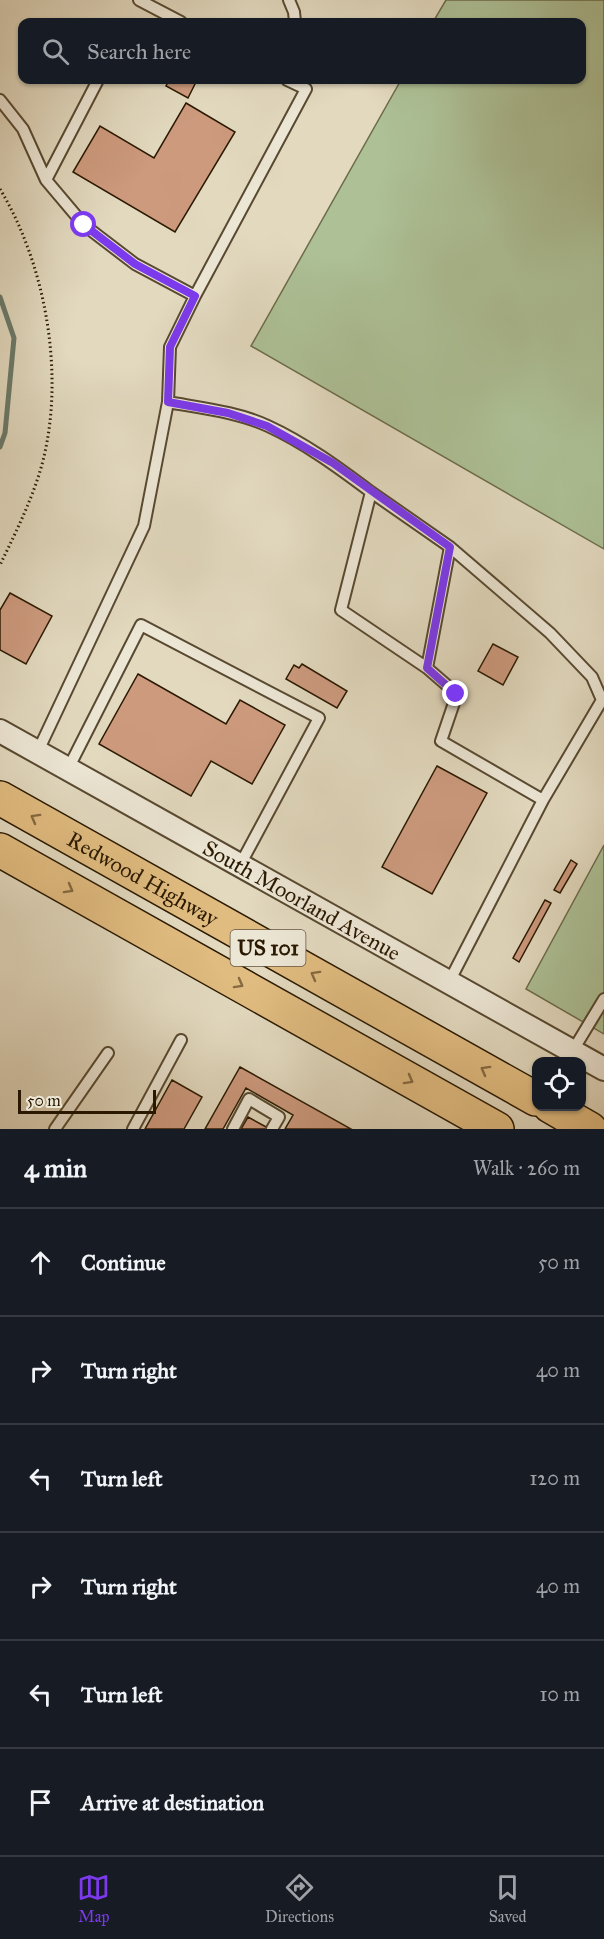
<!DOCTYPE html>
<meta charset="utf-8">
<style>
:root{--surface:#171b24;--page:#20242c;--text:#f1f3f6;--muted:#9ea1a6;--line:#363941;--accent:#7c3aed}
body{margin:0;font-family:"IM FELL Great Primer",serif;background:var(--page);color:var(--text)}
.controls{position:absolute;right:18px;bottom:18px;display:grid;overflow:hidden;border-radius:12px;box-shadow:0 2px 4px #0004}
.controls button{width:54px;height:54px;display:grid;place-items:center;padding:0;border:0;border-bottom:2px solid var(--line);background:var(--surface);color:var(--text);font:30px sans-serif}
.scale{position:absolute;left:18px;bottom:15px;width:138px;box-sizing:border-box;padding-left:6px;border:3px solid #2a1900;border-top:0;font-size:16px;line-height:21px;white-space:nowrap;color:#2a1900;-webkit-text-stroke:4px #ece6d5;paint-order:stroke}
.stop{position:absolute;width:18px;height:18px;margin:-14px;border:4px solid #7c3aed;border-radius:50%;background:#fff}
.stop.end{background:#7c3aed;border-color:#fff;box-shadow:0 2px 6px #0008}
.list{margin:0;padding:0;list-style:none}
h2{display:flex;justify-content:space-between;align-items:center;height:78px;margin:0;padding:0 24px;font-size:26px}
h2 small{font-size:20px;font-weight:400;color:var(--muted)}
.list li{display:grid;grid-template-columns:39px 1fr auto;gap:18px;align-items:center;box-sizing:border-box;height:108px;padding:0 24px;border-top:2px solid var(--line)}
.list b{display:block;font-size:22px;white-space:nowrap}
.list em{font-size:20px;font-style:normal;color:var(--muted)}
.icon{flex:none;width:33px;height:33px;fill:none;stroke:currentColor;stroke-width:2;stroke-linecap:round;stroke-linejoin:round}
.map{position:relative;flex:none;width:604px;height:1129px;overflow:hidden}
.search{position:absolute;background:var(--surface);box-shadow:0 2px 4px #0004;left:18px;right:18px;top:18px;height:66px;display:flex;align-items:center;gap:15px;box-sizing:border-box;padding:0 21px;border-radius:12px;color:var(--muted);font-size:22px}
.sheet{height:726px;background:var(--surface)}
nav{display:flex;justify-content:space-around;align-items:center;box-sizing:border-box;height:84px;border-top:2px solid var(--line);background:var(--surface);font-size:16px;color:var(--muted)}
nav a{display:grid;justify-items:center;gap:3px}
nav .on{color:var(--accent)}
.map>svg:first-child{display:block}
.green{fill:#adc096;stroke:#6c6c4b;stroke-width:1.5}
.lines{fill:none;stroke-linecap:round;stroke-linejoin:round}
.stream{stroke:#6a7a6a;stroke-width:5}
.building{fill:#cd9a7e;stroke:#2a1900;stroke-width:1.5}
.service-casing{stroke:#584930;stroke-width:14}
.minor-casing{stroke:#584930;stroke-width:26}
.motorway-casing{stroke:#2a1900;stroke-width:36}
.path{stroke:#2a1900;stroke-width:3;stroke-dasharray:1.5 3;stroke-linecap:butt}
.service{stroke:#ece6d5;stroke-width:10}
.minor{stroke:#ece6d5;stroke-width:22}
.motorway{stroke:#e1bc80;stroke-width:33}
.oneway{stroke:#866a40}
.route{stroke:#7c3aed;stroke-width:8}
.labels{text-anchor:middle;stroke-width:6;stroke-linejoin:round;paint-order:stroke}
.shield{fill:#ece6d5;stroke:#645640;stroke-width:1.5}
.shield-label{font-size:21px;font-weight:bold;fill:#2a1900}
.street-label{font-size:22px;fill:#2a1900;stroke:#ece6d5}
</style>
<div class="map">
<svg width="604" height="1129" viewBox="0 0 604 1129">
<rect width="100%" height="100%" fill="#e2d9bf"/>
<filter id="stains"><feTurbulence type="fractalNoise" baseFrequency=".00333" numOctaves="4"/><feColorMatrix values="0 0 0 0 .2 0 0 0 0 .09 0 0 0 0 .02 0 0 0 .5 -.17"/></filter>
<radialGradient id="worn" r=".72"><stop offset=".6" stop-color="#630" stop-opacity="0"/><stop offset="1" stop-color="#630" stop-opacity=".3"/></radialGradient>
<path class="green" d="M446,0H604V549L251,346L401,80H582V22H433Z
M604,845V1034L526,989Z"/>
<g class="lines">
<path class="stream" d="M0,297L14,338L5,433L0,447"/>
</g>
<path class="building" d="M169,80H191L196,82L188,98L166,86Z
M186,103L235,132L175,232L73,172L100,126L154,158Z
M10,593L52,616L26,664L0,650V610Z
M493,644L518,657L503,685L478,671Z
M302,664L347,691L337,708L286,679L294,665L299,668Z
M138,674L226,724L240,700L285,725L252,784L211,761L191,796L99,744Z
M437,766L487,793L432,894L382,867Z
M571,860L577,864L560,893L554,890Z
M545,900L551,903L519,962L513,958Z
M240,1067L351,1129H285L293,1115L246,1088L223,1129H205Z
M172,1080L202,1097L184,1129H145Z
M248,1117L268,1128L267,1129H241Z"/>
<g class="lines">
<defs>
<path id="service" d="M139,0L181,22
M289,0L294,12L295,22
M98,80L46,180L84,225L135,264L195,296
M0,100L23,129L46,180
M168,402L170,347L195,296L306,89L287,80
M371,492L450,547L550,633L592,677L602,700L543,800
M427,668L450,547
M38,751L144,526L168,402C201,408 238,412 268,426C305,443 339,468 371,492L341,610L427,668L457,694L441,741L543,800L449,982
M68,769L141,625L319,718L240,865
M572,1052L604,999
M55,1129L108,1053
M133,1129L181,1040
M233,1129L249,1099L279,1117L272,1129"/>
<g id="minor">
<path id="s1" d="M0,731L604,1069"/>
</g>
<g id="motorway">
<path id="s2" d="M0,798L536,1099"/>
<path d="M0,850L497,1129"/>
<path d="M550,1106L590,1129"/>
</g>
</defs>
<use href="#service" class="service-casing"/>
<use href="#minor" class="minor-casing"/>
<use href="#motorway" class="motorway-casing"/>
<path class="path" d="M0,189C47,267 66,380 41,468C31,502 15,534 0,565"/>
<use href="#service" class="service"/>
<use href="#minor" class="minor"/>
<use href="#motorway" class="motorway"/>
</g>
<defs><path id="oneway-chevron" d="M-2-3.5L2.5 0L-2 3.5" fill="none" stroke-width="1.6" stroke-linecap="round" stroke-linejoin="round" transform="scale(1.5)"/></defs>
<g class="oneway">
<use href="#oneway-chevron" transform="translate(35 818) rotate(-151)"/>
<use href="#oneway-chevron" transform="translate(69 889) rotate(29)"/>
<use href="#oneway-chevron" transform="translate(315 975) rotate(-151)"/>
<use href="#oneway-chevron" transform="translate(239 984) rotate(29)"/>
<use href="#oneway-chevron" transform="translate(485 1070) rotate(-151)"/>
<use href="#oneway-chevron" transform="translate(409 1080) rotate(29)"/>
</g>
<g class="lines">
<path class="route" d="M84,225L135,264L195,296L170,347L168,402L228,413L267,426L333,463L450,547L427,668L456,694"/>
</g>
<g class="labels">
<rect class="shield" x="230.5" y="930" width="75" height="36" rx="4.5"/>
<g class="shield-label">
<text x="268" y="955">US 101</text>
</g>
<g class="street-label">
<text dy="8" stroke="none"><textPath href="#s2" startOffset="164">Redwood Highway</textPath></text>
<text dy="8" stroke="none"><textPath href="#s1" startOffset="346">South Moorland Avenue</textPath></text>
</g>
</g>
<rect width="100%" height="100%" filter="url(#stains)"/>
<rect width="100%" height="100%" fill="url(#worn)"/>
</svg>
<div class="controls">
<button><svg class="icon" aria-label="locate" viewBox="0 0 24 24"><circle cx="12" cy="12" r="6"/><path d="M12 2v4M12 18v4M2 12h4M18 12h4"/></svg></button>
</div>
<div class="scale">50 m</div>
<div class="stop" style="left:84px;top:225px"></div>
<div class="stop end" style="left:456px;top:694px"></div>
<div class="search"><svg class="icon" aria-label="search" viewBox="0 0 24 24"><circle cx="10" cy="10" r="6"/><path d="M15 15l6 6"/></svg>Search here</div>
</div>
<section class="sheet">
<h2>4 min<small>Walk · 260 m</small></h2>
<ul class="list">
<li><svg class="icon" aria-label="ahead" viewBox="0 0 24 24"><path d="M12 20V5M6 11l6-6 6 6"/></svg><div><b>Continue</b></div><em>50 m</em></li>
<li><svg class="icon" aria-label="right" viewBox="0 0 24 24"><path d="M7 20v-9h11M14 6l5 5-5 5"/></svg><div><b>Turn right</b></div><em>40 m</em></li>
<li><svg class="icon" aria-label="left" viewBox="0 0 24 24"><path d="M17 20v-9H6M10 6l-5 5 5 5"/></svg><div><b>Turn left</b></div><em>120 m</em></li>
<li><svg class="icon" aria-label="right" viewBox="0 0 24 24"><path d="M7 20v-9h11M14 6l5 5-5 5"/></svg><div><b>Turn right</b></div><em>40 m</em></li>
<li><svg class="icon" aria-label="left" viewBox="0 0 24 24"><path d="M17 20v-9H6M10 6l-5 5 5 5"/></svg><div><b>Turn left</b></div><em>10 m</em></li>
<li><svg class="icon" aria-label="arrive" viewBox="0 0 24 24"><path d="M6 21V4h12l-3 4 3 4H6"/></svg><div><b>Arrive at destination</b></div></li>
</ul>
</section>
<nav>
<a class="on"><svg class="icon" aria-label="map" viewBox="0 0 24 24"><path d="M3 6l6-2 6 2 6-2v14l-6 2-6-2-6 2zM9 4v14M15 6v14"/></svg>Map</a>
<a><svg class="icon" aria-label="directions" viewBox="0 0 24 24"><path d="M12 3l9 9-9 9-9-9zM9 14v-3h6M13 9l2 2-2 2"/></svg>Directions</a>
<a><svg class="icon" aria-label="saved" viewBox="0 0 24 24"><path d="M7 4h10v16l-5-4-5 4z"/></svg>Saved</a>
</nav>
